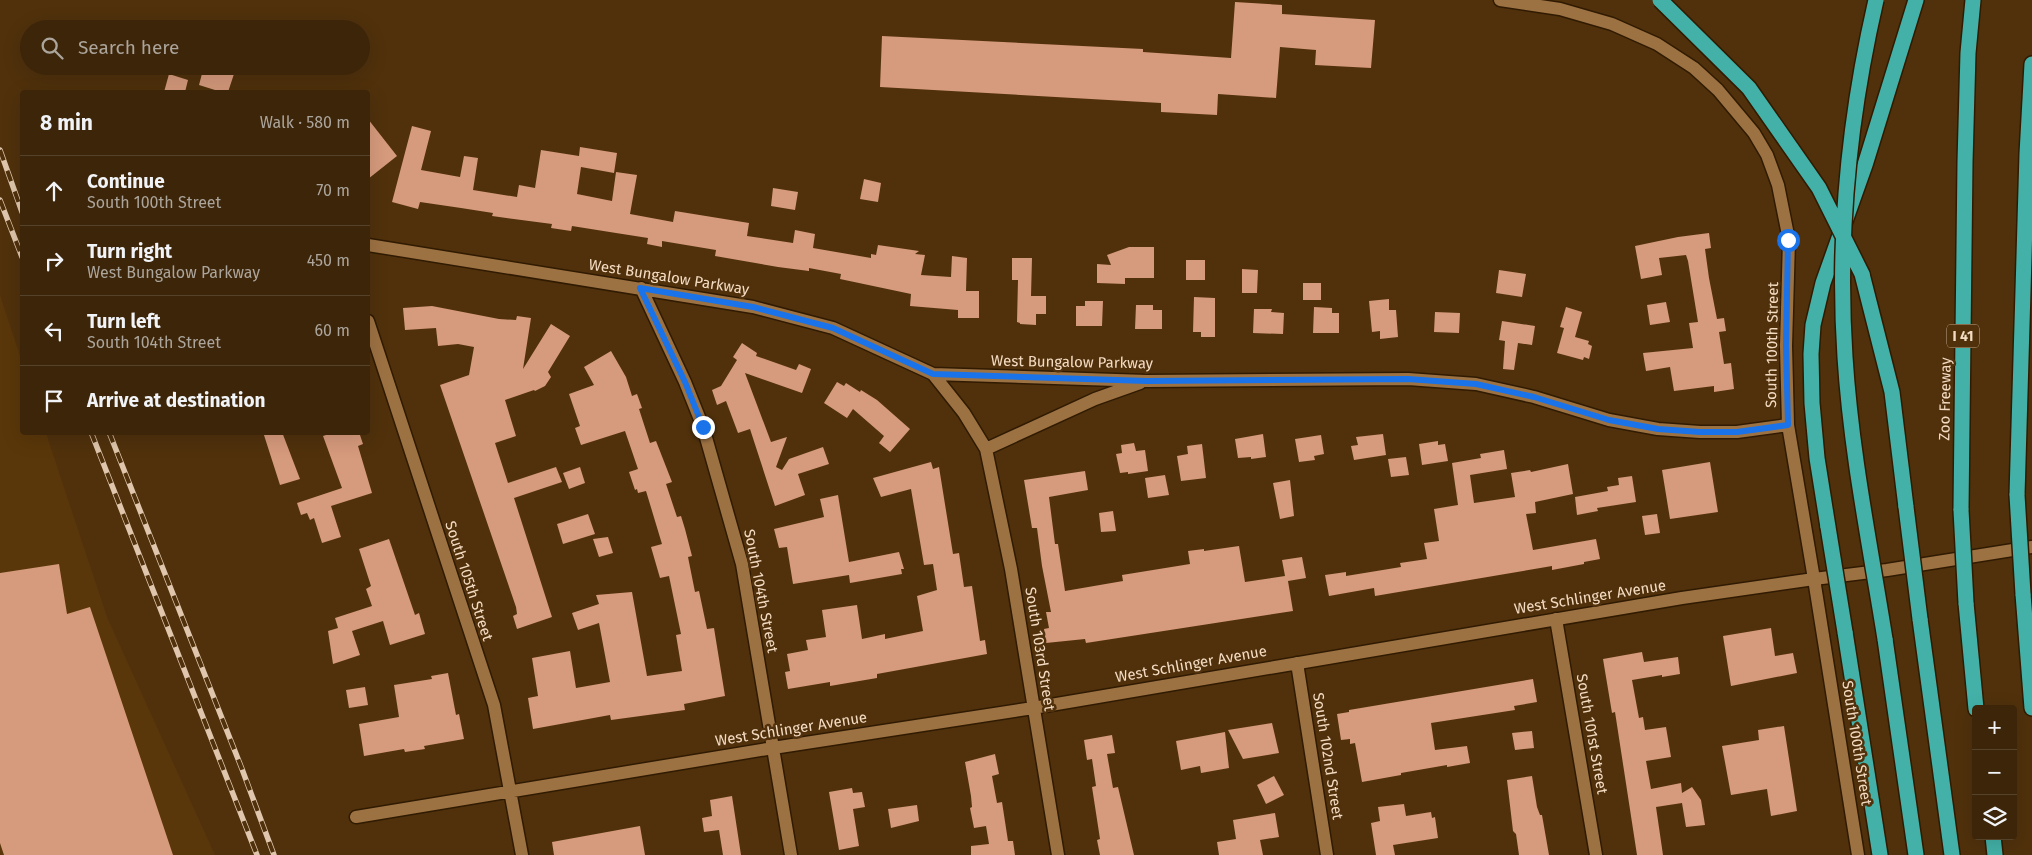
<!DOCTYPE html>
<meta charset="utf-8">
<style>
:root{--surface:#3c2509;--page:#473117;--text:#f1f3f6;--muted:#aca59c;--line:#55422a}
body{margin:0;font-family:"Fira Sans",sans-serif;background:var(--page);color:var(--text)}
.controls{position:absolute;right:15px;bottom:15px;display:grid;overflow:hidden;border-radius:5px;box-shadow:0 5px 20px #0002}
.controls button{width:45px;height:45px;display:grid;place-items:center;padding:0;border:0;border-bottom:1px solid var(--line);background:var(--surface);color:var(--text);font:25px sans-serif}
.stop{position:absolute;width:15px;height:15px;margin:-11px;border:4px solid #1a73e8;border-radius:50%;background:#fff}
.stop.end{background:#1a73e8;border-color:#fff;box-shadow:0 1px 5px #0008}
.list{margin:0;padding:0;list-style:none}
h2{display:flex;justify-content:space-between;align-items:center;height:65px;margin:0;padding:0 20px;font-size:21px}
h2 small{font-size:16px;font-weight:400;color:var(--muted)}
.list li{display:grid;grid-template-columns:32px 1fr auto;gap:15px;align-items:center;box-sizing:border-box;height:70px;padding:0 20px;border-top:1px solid var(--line)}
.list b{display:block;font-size:19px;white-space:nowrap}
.list p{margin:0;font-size:16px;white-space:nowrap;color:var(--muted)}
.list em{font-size:16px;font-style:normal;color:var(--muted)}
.icon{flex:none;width:28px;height:28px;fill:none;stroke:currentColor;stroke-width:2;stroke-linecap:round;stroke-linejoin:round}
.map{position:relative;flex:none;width:2032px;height:855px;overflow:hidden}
.search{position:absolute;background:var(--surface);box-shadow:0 5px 20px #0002;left:20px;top:20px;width:350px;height:55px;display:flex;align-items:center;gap:12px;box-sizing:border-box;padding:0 18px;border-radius:28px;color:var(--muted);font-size:19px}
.panel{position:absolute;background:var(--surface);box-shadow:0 5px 20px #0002;left:20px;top:90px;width:350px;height:345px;border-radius:5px}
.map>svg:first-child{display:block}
.built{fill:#5a370a}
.building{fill:#d69a7c}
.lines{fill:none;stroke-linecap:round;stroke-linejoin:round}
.street-casing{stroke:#301b02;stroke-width:15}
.secondary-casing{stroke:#301b02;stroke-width:15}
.highway-casing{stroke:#301b02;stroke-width:18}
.street{stroke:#9d7243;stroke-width:12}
.secondary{stroke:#9d7243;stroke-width:12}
.highway{stroke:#43b1a7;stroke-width:15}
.rail-casing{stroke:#dfc6ac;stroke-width:5.5}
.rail{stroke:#50310c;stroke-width:4;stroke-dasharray:11;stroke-linecap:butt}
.highway-bridge-casing{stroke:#301b02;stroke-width:18;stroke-linecap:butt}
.highway-bridge{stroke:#43b1a7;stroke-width:15}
.route{stroke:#1a73e8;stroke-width:6}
.labels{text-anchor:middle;stroke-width:5;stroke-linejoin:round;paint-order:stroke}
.shield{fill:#50310c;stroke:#c3a98c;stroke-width:1}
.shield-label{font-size:14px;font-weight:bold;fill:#f4dcc3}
.street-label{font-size:15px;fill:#f4dcc3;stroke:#50310c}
</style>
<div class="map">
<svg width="2032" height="855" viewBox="0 0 2032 855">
<rect width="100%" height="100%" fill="#50310c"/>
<path class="built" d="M0,295L22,362V432L46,433L107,617L215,855H0Z"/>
<path class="building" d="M1235,2L1282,5V14L1375,20L1371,68L1315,65L1316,50L1280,47L1276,98L1218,94L1217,115L1161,112V103L880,87L882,36L1143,49V52L1231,58Z
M204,66L234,74L228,92H214L215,90L199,85Z
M169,74L188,80L185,92H164Z
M368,119L397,156L368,179Z
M412,126L431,131L421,170L460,177L464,156L478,158L473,190L517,197L519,185L535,188L541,150L579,156L580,147L617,153L614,173L581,167L577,194L612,201L616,172L637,175L630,214L673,222L675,211L749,223L747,236L793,243L795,230L815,234L813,248L871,258V254L876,255L878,245L919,251L915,254L925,255L921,275L951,277L952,256L967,258L966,291H979V318H958V310L910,306L911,294L840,279L841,274L809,268V271L778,267L715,256L716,250L662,241V247L647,244L648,238L616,233L572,226L571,231L551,228L552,224L492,216L493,213L461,208L420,202L418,209L392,202Z
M864,179L881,183L878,202L860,199Z
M773,188L798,192L795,210L771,206Z
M1709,233L1711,248L1705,249L1709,278L1717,319L1724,318L1726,331L1719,332L1724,364L1731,363L1734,389L1714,392V386L1674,391L1670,367L1646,371L1643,353L1693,348L1689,323L1698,322L1688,261L1686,255L1659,258L1662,275L1641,279L1635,246L1678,237Z
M1129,247H1154V278H1125V284L1097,283V264L1111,265L1107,255Z
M1012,258H1032L1031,296H1046V314H1036V325L1020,324V323L1017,322L1018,280H1012Z
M1186,260H1205V280H1186Z
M1242,269L1258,270L1257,293H1242Z
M1499,270L1526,274L1522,297L1496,293Z
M1303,283H1321V300H1303Z
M1194,297L1215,298V337H1201V332H1193Z
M1389,299V310H1396L1398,337L1380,339V331L1372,332L1369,301Z
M1085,301H1103L1102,326H1076V306H1085Z
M1666,302L1670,322L1650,325L1647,305Z
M1136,305H1153V310H1162V329H1135Z
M432,306L499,319L516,320L517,316L531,318L523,369L551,324L570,336L548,372L551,377L545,386L535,391L534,390L505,400L516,436L495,443L508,483L556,467L562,482L514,498L552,617L517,629L513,616L517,614L516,607L440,385L469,375L474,347L458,344L438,346L436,328L405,330L403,308Z
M1314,307L1332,308V313H1339V333H1313Z
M1566,307L1582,312L1575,337L1589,341L1588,344L1592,346L1589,359L1584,357L1583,360L1557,353L1564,328L1560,327Z
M1254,309H1272L1271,312L1284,313L1283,334L1253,333Z
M1435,312L1460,313L1459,333L1434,332Z
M1502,321L1535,326L1532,345L1518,343L1514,370L1503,369L1505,341L1499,340Z
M742,343L757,353L756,356L796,370L799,364L811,369L802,393L745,373L771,442L787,437L776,467L782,470L789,459L823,447L829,464L798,474L805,495L775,506L750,429L738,433L726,401L717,405L712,390L721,386L737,360L733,357Z
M611,351L626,377L632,396L637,394L642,408L639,409L650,443L656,441L672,482L666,484L677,517L681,516L685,529L692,556L688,557L695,592L699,591L707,629L714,628L725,696L684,704L685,710L611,720L610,715L533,729L528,698L538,696L532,658L570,651L576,688L610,682L599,623L578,630L572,613L599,604L596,595L632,592L647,676L682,671L676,635L681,634L669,576L660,578L651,547L662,544L646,491L638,493L637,489L635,490L629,472L638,469L625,431L581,445L575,428L580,426L569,394L594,385L584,367Z
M837,382L844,386L846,383L860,392L861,390L877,400L910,429L890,452L879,443L884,436L853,409L847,418L824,403Z
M263,432H282L300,479L280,485Z
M335,432H359L363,444L358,446L372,493L331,506L341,537L322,543L314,518L310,520L307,513L301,515L297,503L342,488L323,436Z
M1263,434L1266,457L1251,459V457L1238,458L1235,439Z
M1383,434L1386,455L1354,460L1351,446L1358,445L1356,437Z
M1321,435L1324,454L1314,456L1315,460L1299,462L1295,439Z
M1438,441V445L1445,444L1448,461L1422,465L1419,444Z
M1134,443L1136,451L1145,450L1148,471L1128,474V472L1120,473L1116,454L1122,453L1121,445Z
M1202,444L1206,478L1181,481L1177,456L1188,454L1187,446Z
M1504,450L1507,469L1470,475L1474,503L1515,497L1511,473L1530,470L1531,472L1568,464L1573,494L1535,502L1536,513L1526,514L1533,550L1596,539L1600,559L1584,562V564L1552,570V566L1375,596L1374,588L1329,596L1325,575L1346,572V576L1401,567L1400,563L1427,559L1424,543L1439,541L1434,509L1458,505L1452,463L1481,458L1480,454Z
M1406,457L1409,475L1391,477L1388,459Z
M931,462L933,469L939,467L953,554L959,553L964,587L972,586L980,641L985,640L987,654L877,674V678L830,686V682L788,689L785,672L790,671L787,654L808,650L806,640L826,637L822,610L857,605L862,639L885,634V639L923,631L917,596L937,590L933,564L924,565L911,489L881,497L873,478Z
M1710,462L1718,512L1670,519L1662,470Z
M580,467L585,483L569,489L563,473Z
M1085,471L1088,490L1049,497L1055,544H1058L1065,591L1123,581L1122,575L1190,564L1188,551L1204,549V551L1239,546L1245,582L1285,576L1282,560L1302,557L1306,578L1288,581L1293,611L1086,643L1085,639L1046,643L1044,629L1049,628L1046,612H1051L1042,566L1037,528H1032L1024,480Z
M1165,475L1169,495L1148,498L1145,478Z
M1632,476L1636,502L1597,508L1598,511L1577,515L1575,497L1608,491L1607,487L1619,485L1618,478Z
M1290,480L1294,516L1280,519L1273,483Z
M838,495L849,562L899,552L904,569H901L902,574L850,583L849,575L793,584L787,547L779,548L774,529L824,517L820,499Z
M1113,511L1116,531L1101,532L1099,513Z
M588,514L595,534L563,544L557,524Z
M1657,514L1660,533L1645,535L1642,516Z
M608,537L613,553L599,557L593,539Z
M389,539L415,615L419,613L425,634L390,645L383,621L352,631L360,655L333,664L328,631L338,628L335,618L372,606L366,589L371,586L359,549Z
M59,564L67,614L90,607L173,855H4L0,843V573Z
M1771,628L1775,656L1793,653L1797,673L1731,686L1723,636Z
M1642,652L1644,662L1678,657L1680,674L1662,677V675L1632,680L1639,718L1643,717L1645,730L1666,727L1671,757L1646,761L1651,789L1681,783L1682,793L1692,787L1701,800L1705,825L1686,827L1682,803L1656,807L1663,855H1637L1615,712L1612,713L1603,659Z
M448,673L456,715L459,714L464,739L424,746L425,749L405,752L404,749L364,756L359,724L399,717L394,685L432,679L431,676Z
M1533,679L1537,702L1514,706L1515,710L1431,723L1435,750L1467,746L1470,763L1447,767V765L1401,773V775L1362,782L1355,743L1350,744V739L1341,740L1337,714L1349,712V710Z
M365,687L368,705L349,708L346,690Z
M1272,723L1279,753L1243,759L1228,730Z
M1784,726L1797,811L1771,816L1767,789L1731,795L1722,746L1759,740L1758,730Z
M1532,731L1534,748L1515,750L1512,733Z
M1225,732L1229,768L1201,773L1200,766L1181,770L1176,741Z
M1112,735L1115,753L1107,754L1113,788L1118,787L1134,855H1100L1097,840L1100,839L1092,787L1096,786L1092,759L1087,760L1084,740Z
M995,754L999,774L992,776L997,803L1002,802L1008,841H1013L1015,855H971V846L989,844L986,826L974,828L970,808L972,807L971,796L965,762Z
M1274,776L1284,795L1266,804L1257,785Z
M1532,776L1537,807L1540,815H1542L1549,855H1519L1516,834L1513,831L1507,780Z
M852,788L853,793L862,792L865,807L853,809L859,846L839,850L829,792Z
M732,796L741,855H723L719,830L704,832L702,818L712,816L710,800Z
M1404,804L1406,816L1431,812L1432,818L1435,817L1438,838L1393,845L1395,855H1376L1371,823L1380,821L1378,807Z
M917,805L919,821L891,828L888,809Z
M1275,813L1279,837L1260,840L1263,855H1219L1217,842L1236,839L1233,820Z
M640,826L645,855H554L552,842Z"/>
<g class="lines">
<defs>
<path id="street" d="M368,245L753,307L833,328L933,374L1147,381L1408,379L1476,384L1534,397L1609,420L1658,429L1700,432H1737L1788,425
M641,288L685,382L703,427L742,564L791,855
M368,321L494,705L522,855
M933,374L964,413L986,449L1011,569L1058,855
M986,449L1095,399L1140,383
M1556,619L1596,855
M1297,663L1327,855
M356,817L773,748L1033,708L1682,598L1814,579L1788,425L1786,346L1789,240L1778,185L1767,155L1754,133L1718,90L1694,68L1657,44L1612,24L1560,9L1500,0"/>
<path id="secondary" d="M1858,855L1814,579L1887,570L2032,547"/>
<path id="highway" d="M1862,274L1892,392L1906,507
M2017,495L2027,154L2032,64
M1961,510L1965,162L1968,53L1973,0
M1828,527L1817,458L1812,403L1811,354L1813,325L1823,283L1865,165L1916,0
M2023,594L2032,708
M1966,603L1976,709
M1920,619L1952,855
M1845,632L1880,855
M1885,639L1916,855
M1993,836L1995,855"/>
</defs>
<use href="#street" class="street-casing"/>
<use href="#secondary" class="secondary-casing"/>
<use href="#highway" class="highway-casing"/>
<use href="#street" class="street"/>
<use href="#secondary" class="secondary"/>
<use href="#highway" class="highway"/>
<defs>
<path id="rail" d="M0,150L22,212
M0,200L22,257
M91,432L257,855
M109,432L242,769L274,855"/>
</defs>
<use href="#rail" class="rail-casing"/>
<use href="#rail" class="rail"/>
<defs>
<path id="highway-bridge" d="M1660,0L1749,88L1819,188L1862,274
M1876,0C1849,117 1837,237 1845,357C1851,452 1870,545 1885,639
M2017,495L2023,594
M1906,507L1920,619
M1961,510L1966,603
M1828,527L1845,632"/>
</defs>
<use href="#highway-bridge" class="highway-bridge-casing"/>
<use href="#highway-bridge" class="highway-bridge"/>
</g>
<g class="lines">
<path class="route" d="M703,427L685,382L640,288L753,307L833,328L933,374L1147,381L1408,379L1476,384L1534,397L1609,420L1658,429L1700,432H1737L1788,425L1786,346L1788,240"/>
</g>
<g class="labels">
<rect class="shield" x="1947" y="324.5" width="32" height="23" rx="4"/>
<g class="shield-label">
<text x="1963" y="341">I 41</text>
</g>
<g class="street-label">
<text transform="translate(669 277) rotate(9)" y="5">West Bungalow Parkway</text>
<text transform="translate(1772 345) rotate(-89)" y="5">South 100th Street</text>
<text transform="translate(1072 362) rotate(1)" y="5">West Bungalow Parkway</text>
<text transform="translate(1945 399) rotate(-89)" y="5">Zoo Freeway</text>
<text transform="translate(469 581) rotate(72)" y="5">South 105th Street</text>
<text transform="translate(761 591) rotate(79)" y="5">South 104th Street</text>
<text transform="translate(1590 597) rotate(-9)" y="5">West Schlinger Avenue</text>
<text transform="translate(1040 649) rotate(81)" y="5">South 103rd Street</text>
<text transform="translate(1191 664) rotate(-10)" y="5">West Schlinger Avenue</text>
<text transform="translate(791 729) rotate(-9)" y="5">West Schlinger Avenue</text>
<text transform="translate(1592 734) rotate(80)" y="5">South 101st Street</text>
<text transform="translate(1857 743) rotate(81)" y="5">South 100th Street</text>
<text transform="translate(1328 756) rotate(81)" y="5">South 102nd Street</text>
</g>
</g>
</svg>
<div class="controls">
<button>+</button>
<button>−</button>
<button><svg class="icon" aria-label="layers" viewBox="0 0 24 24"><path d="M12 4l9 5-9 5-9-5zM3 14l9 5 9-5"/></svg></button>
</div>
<div class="stop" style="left:1788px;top:240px"></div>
<div class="stop end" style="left:703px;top:427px"></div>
<div class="search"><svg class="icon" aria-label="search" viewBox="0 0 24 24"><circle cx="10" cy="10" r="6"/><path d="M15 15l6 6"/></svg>Search here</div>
<section class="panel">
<h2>8 min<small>Walk · 580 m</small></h2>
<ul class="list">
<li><svg class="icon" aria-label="ahead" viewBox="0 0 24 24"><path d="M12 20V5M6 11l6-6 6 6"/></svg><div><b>Continue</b><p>South 100th Street</p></div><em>70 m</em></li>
<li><svg class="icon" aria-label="right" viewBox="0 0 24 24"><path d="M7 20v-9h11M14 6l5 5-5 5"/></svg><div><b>Turn right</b><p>West Bungalow Parkway</p></div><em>450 m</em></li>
<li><svg class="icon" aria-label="left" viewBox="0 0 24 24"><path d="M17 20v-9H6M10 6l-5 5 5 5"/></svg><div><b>Turn left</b><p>South 104th Street</p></div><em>60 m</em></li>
<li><svg class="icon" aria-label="arrive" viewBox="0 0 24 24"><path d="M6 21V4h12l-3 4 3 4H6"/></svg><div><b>Arrive at destination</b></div></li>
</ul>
</section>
</div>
